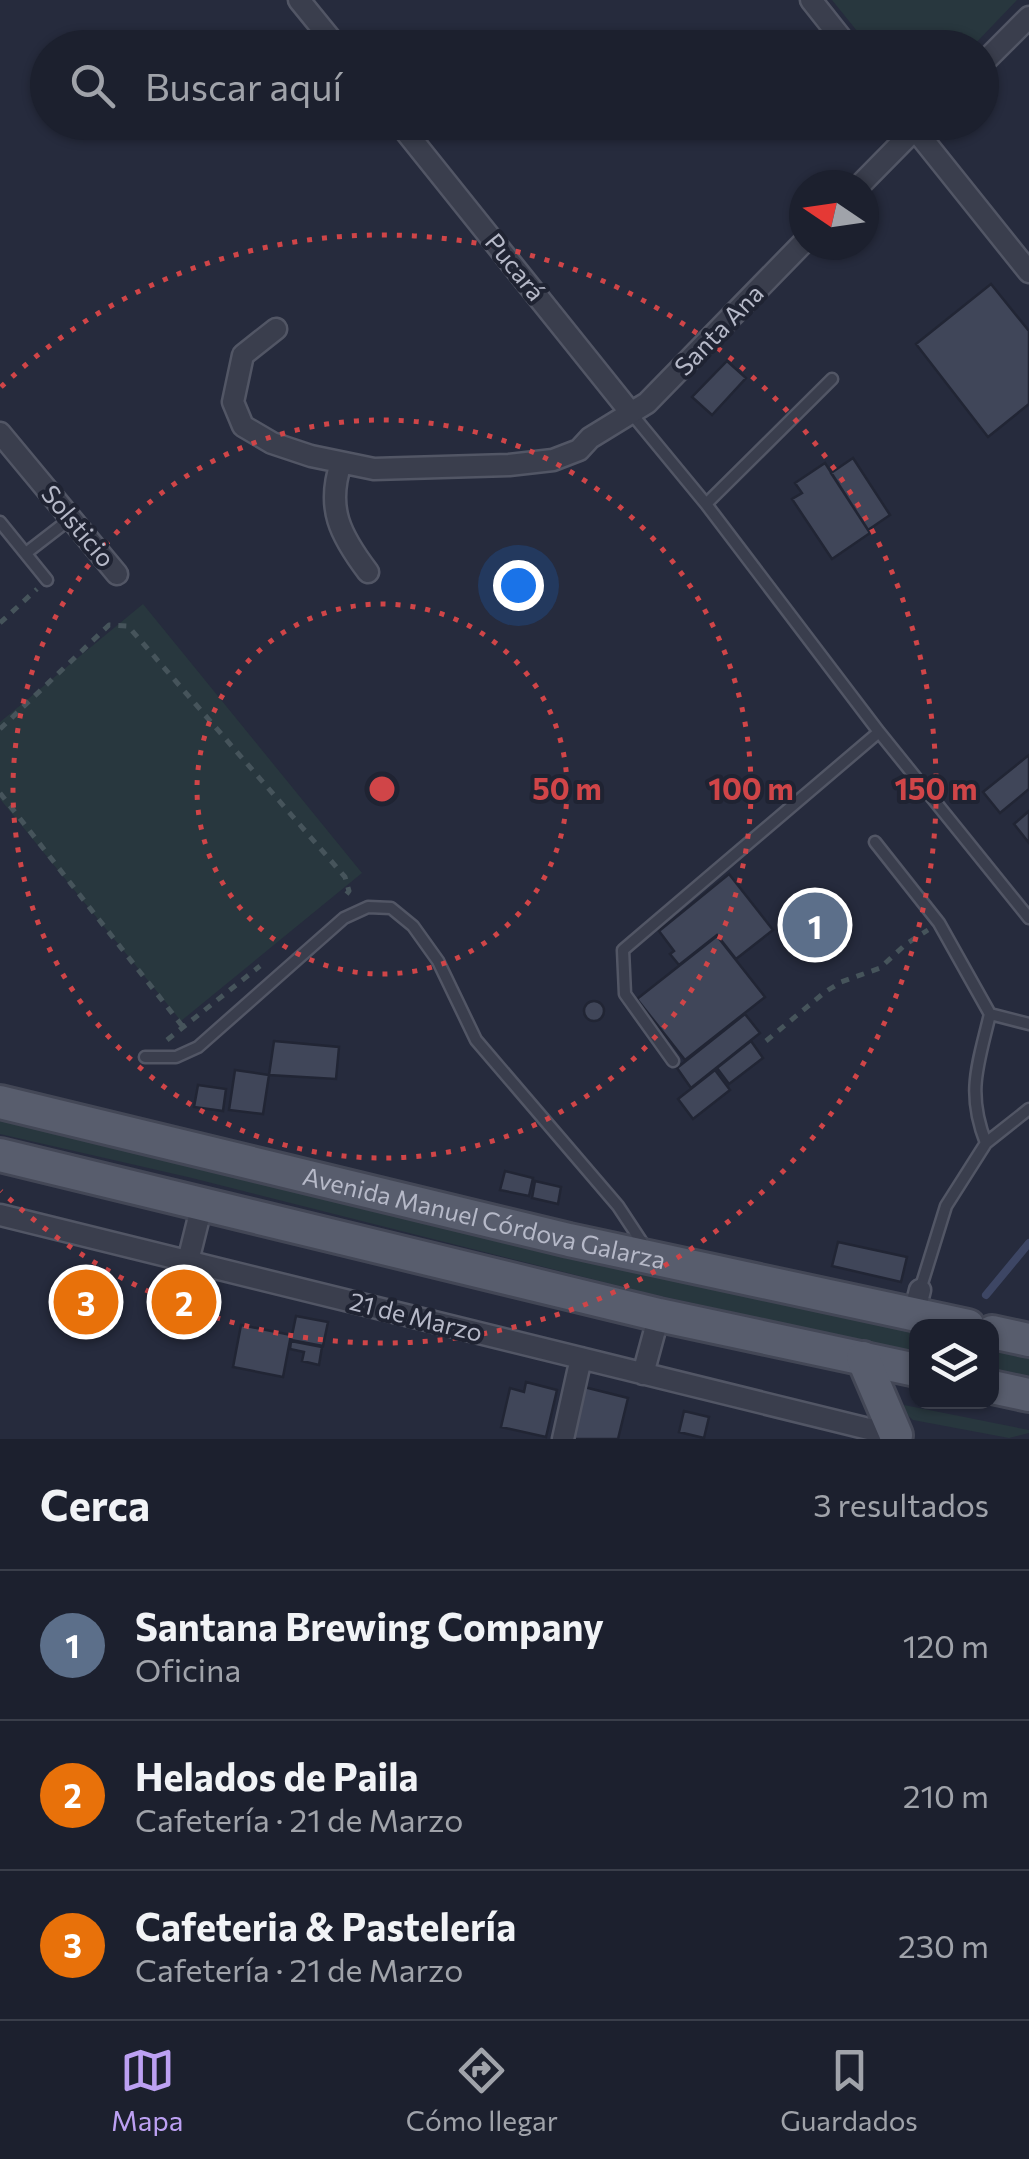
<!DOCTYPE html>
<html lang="es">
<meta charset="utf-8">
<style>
:root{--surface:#1c202e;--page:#252836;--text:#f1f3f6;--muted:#a0a3aa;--line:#3a3e4a;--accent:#bca0f2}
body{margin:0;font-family:Commissioner,sans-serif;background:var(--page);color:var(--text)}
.controls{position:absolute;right:30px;bottom:30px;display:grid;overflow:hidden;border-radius:20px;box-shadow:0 2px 8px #0004}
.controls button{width:90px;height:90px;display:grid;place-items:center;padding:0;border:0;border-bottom:2px solid var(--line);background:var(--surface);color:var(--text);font:50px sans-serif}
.compass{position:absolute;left:789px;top:170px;width:90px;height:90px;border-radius:50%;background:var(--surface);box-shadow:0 2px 8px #0004;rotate:283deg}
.you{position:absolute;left:518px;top:585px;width:35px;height:35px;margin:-25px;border:8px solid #fff;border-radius:50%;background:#1a73e8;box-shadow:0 0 0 15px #1a73e833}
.badge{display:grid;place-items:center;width:65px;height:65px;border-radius:50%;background:var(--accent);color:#fff;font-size:32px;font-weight:700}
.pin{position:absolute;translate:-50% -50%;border:5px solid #fff;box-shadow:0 2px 10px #0006}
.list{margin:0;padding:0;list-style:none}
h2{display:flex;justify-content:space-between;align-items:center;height:130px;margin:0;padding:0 40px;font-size:42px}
h2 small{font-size:32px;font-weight:400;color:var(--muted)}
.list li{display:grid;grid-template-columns:65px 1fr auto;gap:30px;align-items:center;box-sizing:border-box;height:150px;padding:0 40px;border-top:2px solid var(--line)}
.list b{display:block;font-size:38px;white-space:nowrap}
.list p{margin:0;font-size:32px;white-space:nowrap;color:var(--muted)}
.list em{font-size:32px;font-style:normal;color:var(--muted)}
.icon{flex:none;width:55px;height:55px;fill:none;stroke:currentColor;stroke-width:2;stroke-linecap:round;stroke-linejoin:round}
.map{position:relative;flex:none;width:1029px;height:1439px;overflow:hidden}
.search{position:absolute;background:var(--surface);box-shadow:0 2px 8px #0004;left:30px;right:30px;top:30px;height:110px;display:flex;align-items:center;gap:25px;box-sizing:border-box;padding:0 35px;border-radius:55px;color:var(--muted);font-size:38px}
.sheet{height:580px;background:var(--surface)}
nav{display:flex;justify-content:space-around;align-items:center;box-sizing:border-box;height:140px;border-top:2px solid var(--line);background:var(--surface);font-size:28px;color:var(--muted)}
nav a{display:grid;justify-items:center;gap:5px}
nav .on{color:var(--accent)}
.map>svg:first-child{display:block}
.green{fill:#28373e}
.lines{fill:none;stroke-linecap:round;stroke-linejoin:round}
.stream{stroke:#3d4664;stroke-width:8}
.building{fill:#404659;stroke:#212534;stroke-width:2.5}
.service-casing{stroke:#525665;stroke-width:15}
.minor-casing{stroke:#525665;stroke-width:25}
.primary-casing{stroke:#434756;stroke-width:38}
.path{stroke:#46545b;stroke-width:5;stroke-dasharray:8 8;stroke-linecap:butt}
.service{stroke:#3a3e4d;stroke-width:10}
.minor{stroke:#3a3e4d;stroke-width:20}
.primary{stroke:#585d6d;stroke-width:32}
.ring{fill:none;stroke:#d04548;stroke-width:5;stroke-dasharray:5 10}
.labels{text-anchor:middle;stroke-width:8;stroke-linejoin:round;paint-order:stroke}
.street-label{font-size:25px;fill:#b6b9c8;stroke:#1f2332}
.centre{fill:#d04548;stroke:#1f2332;stroke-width:5}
.ring-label{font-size:30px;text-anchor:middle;font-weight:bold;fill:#d04548;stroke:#1f2332;stroke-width:8;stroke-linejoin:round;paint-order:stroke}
</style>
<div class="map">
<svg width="1029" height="1439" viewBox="0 0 1029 1439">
<rect width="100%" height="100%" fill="#262b3d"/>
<path class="green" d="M832,0H1017L971,48L870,47Z
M143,604L362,873L181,1021L0,799V722Z
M0,1113L646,1274L916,1332V1353L643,1292L192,1178L0,1134Z
M992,1347L1029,1354V1376L992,1368Z
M894,1403L1029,1430V1433L1009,1438L913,1420Z"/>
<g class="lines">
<path class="stream" d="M986,1295L1029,1243"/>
</g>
<path class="building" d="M991,284L1029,331V404L988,437L916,344Z
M727,361L746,378L712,415L692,397Z
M853,458L890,515L868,530L831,473Z
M825,463L870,533L832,559L792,499L802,493L795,483Z
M1029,755V789L1000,813L983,792Z
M1029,811V843L1014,824Z
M729,874L773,930L736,959L717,935L679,965L670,954L674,951L659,931Z
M717,936L765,997L685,1060L637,999Z
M584 1011a10 10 0 1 1 20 0a10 10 0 1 1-20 0Z
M745,1014L760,1033L691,1088L677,1068Z
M274,1041L339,1047L336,1079L269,1075Z
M751,1041L763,1058L729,1084L717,1068Z
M235,1070L269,1075L263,1114L229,1110Z
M715,1070L730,1090L693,1119L678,1099Z
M198,1085L226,1089L223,1111L194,1107Z
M505,1171L533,1178L529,1196L500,1190Z
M535,1181L561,1187L558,1204L532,1198Z
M838,1242L907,1257L901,1282L832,1266Z
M70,1288L106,1296L102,1316L66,1307Z
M296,1316L328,1322L323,1346L291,1340Z
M241,1325L291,1335L283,1377L233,1367Z
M291,1341L322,1347L319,1365L302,1361L304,1352L290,1349Z
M526,1382L557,1390L546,1437L501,1427L510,1388L524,1392Z
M584,1387L628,1398L618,1439H568Z
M684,1411L709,1417L704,1438L679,1432Z"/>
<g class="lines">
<defs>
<path id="service" d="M631,413L706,504L879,732L1029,918
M706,504L832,379
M0,522L47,580
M26,553L70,519
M875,842L939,923L990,1014C978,1065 966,1092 986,1143
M990,1014L1029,1024
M145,1057H176L198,1047L344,918L368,907L391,908L413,926L438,961L476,1040L618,1206L647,1250
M673,1061L625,994L623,950L879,732
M920,1290L946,1206L986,1143L1029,1109"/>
<path id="minor" d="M299,0L338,48
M811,0L849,48
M982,64L1029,17
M398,122L631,413
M909,122L1029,272
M860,185L922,122
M276,329L243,355L233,402L243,426L272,443L311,456L374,469L509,465L553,460L579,450L590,438L647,403L804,242
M0,433L117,574
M341,463C326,508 340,535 368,572
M0,1215L901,1437
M188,1261L202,1205
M914,1314L920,1290
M643,1374L659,1315
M563,1439L581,1358"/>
<g id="primary">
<path id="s1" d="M0,1102L569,1240L968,1326"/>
<path d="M0,1155L659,1315L916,1370"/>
<path d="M992,1332L1029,1340"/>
<path d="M863,1358L896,1435"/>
<path d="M992,1387L1029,1395"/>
</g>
</defs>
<use href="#service" class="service-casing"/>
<use href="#minor" class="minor-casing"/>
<use href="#primary" class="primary-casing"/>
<path class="path" d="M0,623L37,589
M0,729L109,625L128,626L345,877L349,891L342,900
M0,793L183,1027
M167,1040L260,966
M766,1041L825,992L841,982L880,968L906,944L928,930"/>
<use href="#service" class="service"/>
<use href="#minor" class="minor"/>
<use href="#primary" class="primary"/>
</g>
<g class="ring">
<circle cx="382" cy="789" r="185"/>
<circle cx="382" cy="789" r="369"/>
<path d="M1 387A554 554 0 1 1 1 1191"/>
</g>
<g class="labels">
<g class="street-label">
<text transform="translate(515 267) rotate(51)" y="9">Pucará</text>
<text transform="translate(719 330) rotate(-46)" y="9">Santa Ana</text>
<text transform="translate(78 526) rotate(50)" y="9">Solsticio</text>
<text dy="9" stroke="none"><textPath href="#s1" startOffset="498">Avenida Manuel Córdova Galarza</textPath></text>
<text transform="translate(416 1317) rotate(14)" y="9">21 de Marzo</text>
</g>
</g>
<circle cx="382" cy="789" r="15" class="centre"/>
<g class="ring-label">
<text x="567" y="800">50 m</text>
<text x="751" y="800">100 m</text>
<text x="936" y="800">150 m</text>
</g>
</svg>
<div class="controls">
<button><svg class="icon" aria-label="layers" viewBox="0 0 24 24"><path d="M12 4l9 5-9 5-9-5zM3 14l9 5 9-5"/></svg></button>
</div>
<svg class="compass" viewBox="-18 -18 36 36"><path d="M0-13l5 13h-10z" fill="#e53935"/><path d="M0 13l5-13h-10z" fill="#a0a3aa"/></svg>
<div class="you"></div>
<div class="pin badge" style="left:815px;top:925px;background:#5c6f8a">1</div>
<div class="pin badge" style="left:184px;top:1302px;background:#e8710a">2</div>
<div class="pin badge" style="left:86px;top:1302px;background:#e8710a">3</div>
<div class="search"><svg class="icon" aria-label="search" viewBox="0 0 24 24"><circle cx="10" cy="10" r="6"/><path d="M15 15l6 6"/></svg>Buscar aquí</div>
</div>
<section class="sheet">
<h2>Cerca<small>3 resultados</small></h2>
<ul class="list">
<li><span class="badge" style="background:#5c6f8a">1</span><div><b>Santana Brewing Company</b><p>Oficina</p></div><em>120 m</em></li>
<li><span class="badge" style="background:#e8710a">2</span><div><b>Helados de Paila</b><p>Cafetería · 21 de Marzo</p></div><em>210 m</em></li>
<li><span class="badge" style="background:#e8710a">3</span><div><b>Cafeteria &amp; Pastelería</b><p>Cafetería · 21 de Marzo</p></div><em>230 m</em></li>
</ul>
</section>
<nav>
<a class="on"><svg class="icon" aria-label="map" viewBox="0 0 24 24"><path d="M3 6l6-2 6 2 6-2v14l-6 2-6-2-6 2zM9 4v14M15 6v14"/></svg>Mapa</a>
<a><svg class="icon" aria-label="directions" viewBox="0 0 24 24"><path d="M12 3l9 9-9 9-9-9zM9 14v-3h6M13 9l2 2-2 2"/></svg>Cómo llegar</a>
<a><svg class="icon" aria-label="saved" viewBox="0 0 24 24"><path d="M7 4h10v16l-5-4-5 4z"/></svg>Guardados</a>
</nav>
